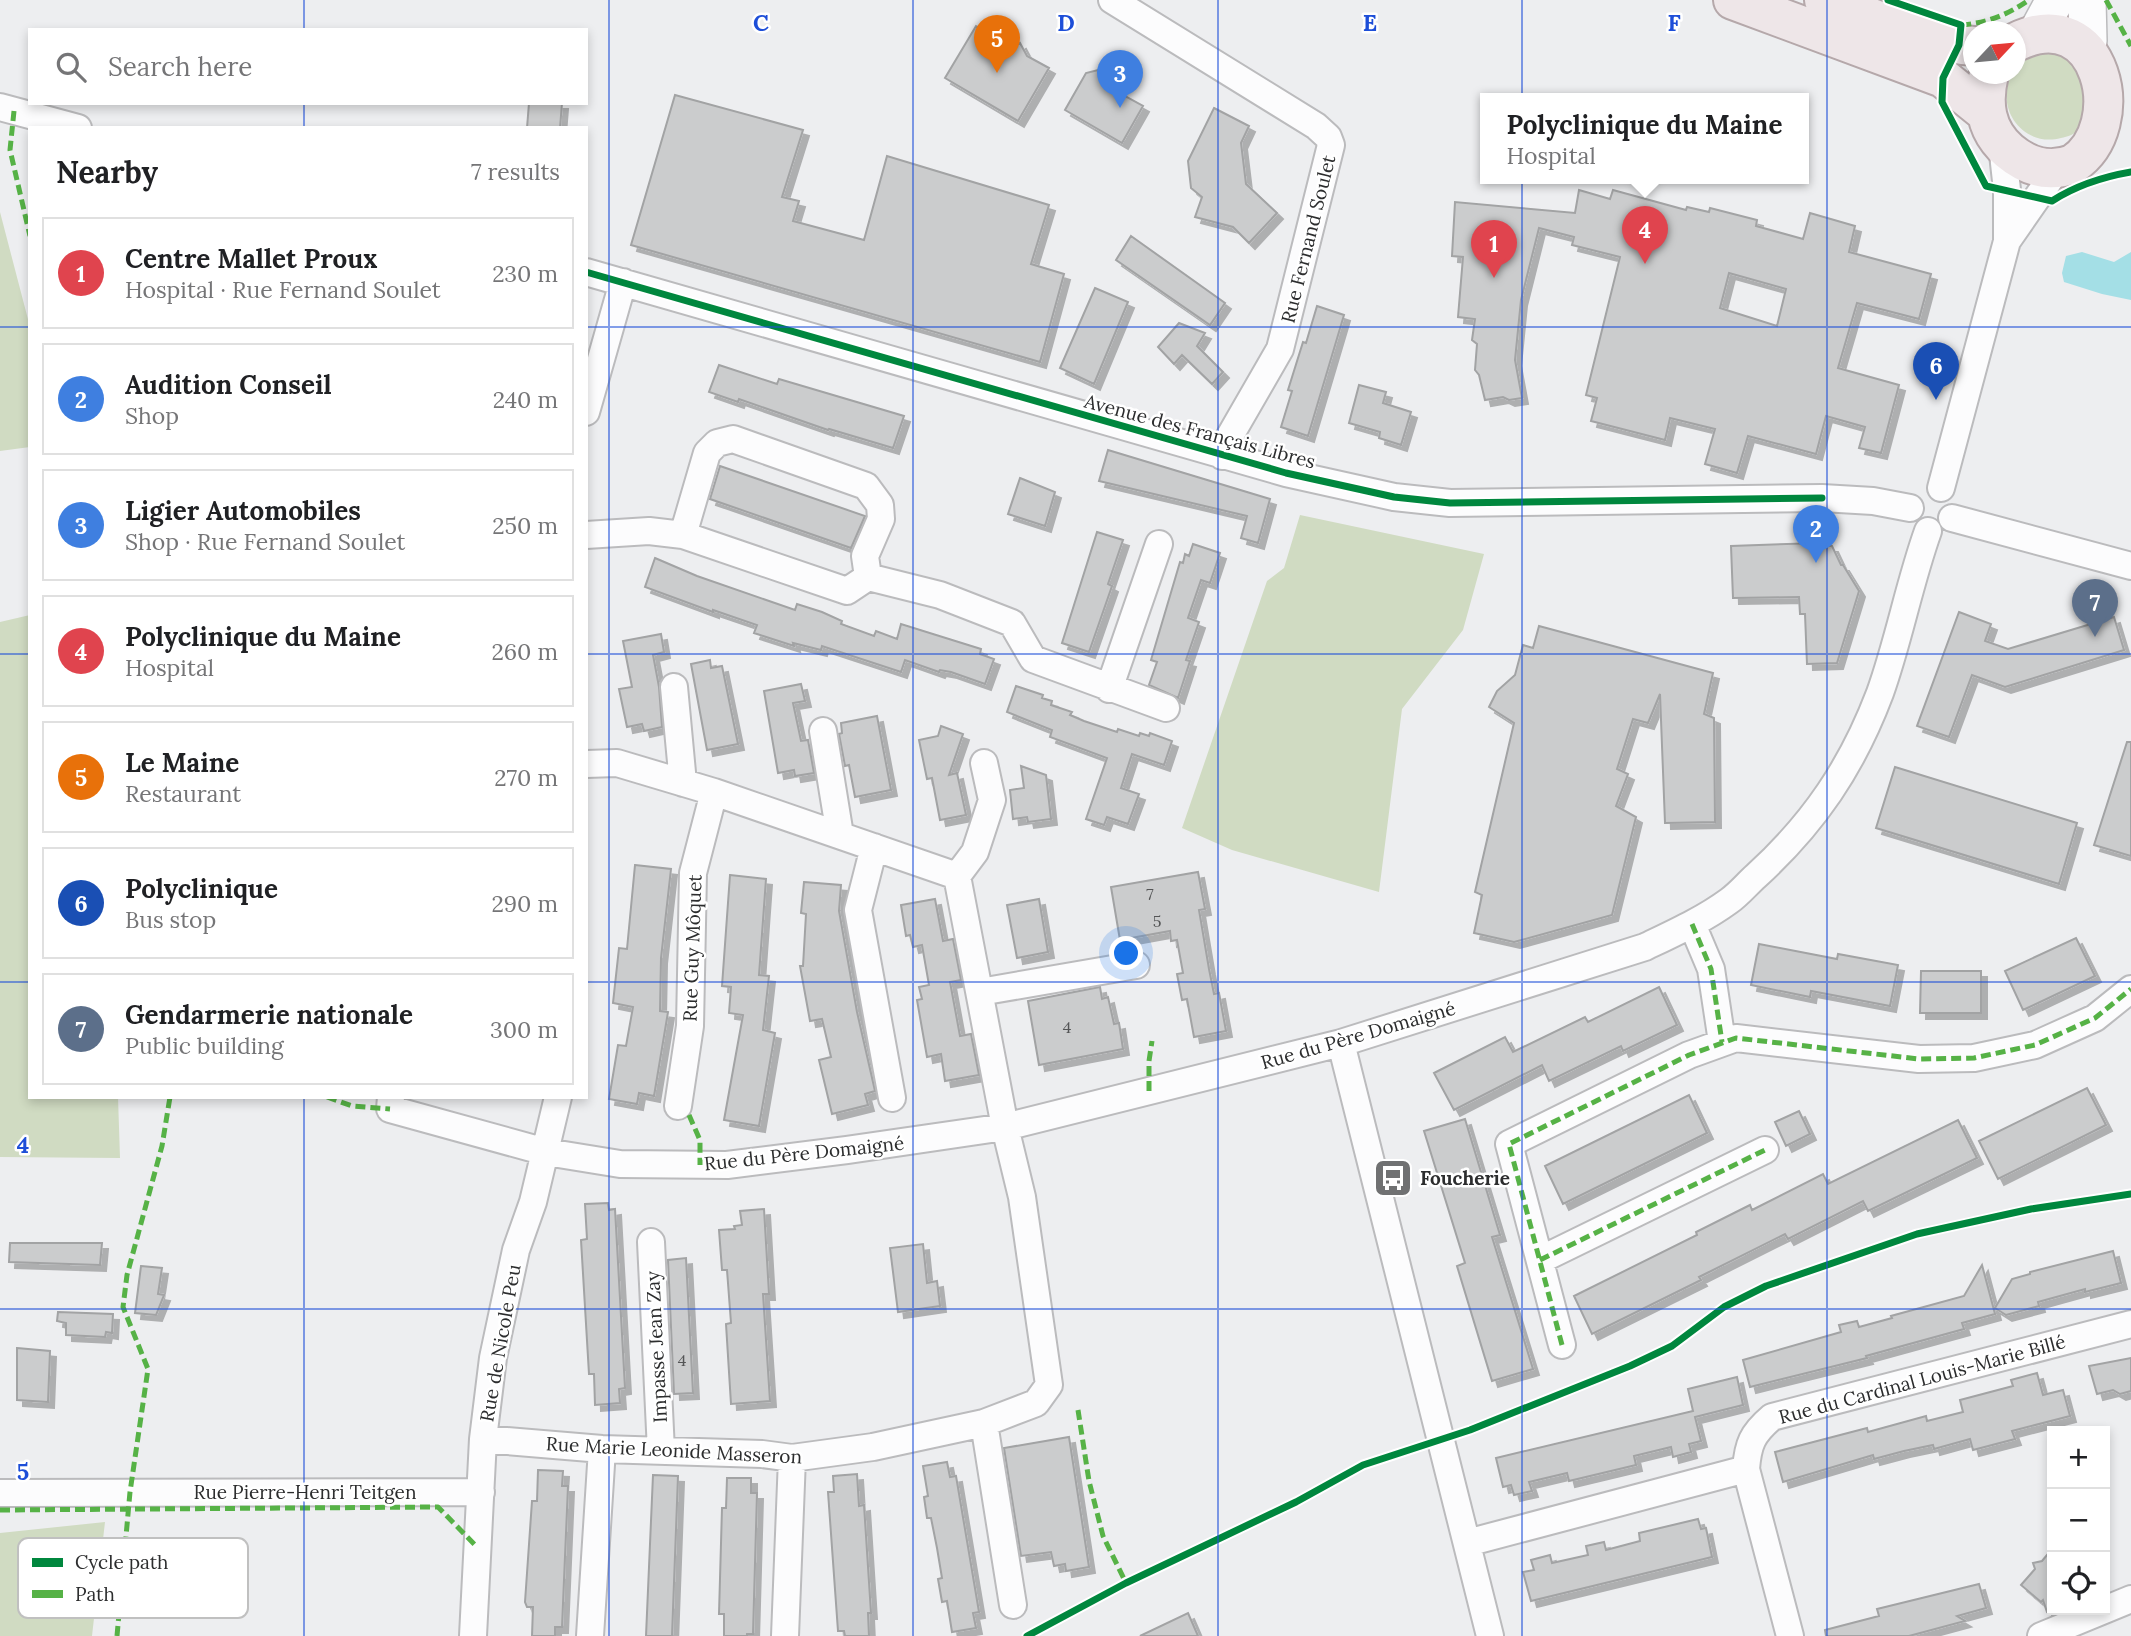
<!DOCTYPE html>
<meta charset="utf-8">
<style>
:root{--surface:#fff;--page:#f6f6f6;--text:#202124;--muted:#757577;--line:#e0e0e0;--accent:#ea580c}
body{margin:0;font-family:Lora,serif;background:var(--page);color:var(--text)}
.controls{position:absolute;right:21px;bottom:21px;display:grid;overflow:hidden;border-radius:0px;box-shadow:0 4px 10px #0003}
.controls button{width:63px;height:63px;display:grid;place-items:center;padding:0;border:0;border-bottom:2px solid var(--line);background:var(--surface);color:var(--text);font:35px sans-serif}
.compass{position:absolute;left:1963px;top:21px;width:63px;height:63px;border-radius:50%;background:var(--surface);box-shadow:0 4px 10px #0003;rotate:64deg}
.you{position:absolute;left:1127px;top:954px;width:24px;height:24px;margin:-18px;border:5px solid #fff;border-radius:50%;background:#1a73e8;box-shadow:0 0 0 10px #1a73e833}
.badge{display:grid;place-items:center;width:46px;height:46px;border-radius:50%;background:var(--accent);color:#fff;font-size:23px;font-weight:700}
.pin{position:absolute;translate:-50% -58px;filter:drop-shadow(0 2px 4px #0008)}
.pin::after{content:'';position:absolute;top:37px;width:24px;height:21px;background:inherit;clip-path:polygon(0 0,100% 0,50% 100%)}
.popup{position:absolute;left:1480px;top:93px;width:329px;height:91px;box-sizing:border-box;display:grid;place-content:center;border-radius:0px;background:var(--surface);filter:drop-shadow(0 2px 5px #0005);font-size:23px;white-space:nowrap;color:var(--muted)}
.popup b{font-size:26px;color:var(--text)}
.popup::after{content:'';position:absolute;left:50%;top:100%;margin-left:-14px;border:14px solid transparent;border-top-color:var(--surface)}
.list{margin:0;padding:0;list-style:none}
h2{display:flex;justify-content:space-between;align-items:center;height:91px;margin:0;padding:0 28px;font-size:30px}
h2 small{font-size:23px;font-weight:400;color:var(--muted)}
.list li{display:grid;grid-template-columns:46px 1fr auto;gap:21px;align-items:center;box-sizing:border-box;height:112px;margin:0 14px 14px;padding:0 14px;border:2px solid var(--line);border-radius:0px}
.list b{display:block;font-size:26px;white-space:nowrap}
.list p{margin:0;font-size:23px;white-space:nowrap;color:var(--muted)}
.list em{font-size:23px;font-style:normal;color:var(--muted)}
.icon{flex:none;width:38px;height:38px;fill:none;stroke:currentColor;stroke-width:2;stroke-linecap:round;stroke-linejoin:round}
.map{position:relative;flex:none;width:2131px;height:1636px;overflow:hidden}
.search{position:absolute;background:var(--surface);box-shadow:0 4px 10px #0003;left:28px;top:28px;width:560px;height:77px;display:flex;align-items:center;gap:18px;box-sizing:border-box;padding:0 24px;border-radius:0px;color:var(--muted);font-size:26px}
.panel{position:absolute;background:var(--surface);box-shadow:0 4px 10px #0003;left:28px;top:126px;width:560px;height:973px;border-radius:0px}
.map>svg:first-child{display:block}
.green{fill:#d0dbc2}
.water{fill:#a4dfe6}
.building{fill:#cbcccd;stroke:#a2a3a4;stroke-width:2;fill-rule:evenodd;filter:url(#shadow)}
.lines{fill:none;stroke-linecap:round;stroke-linejoin:round}
.street-casing{stroke:#bbbbbd;stroke-width:30}
.secondary-casing{stroke:#bbbbbd;stroke-width:40}
.primary-casing{stroke:#b5a8aa;stroke-width:42}
.street{stroke:#fcfcfd;stroke-width:26}
.secondary{stroke:#fcfcfd;stroke-width:37}
.primary{stroke:#eee6e8;stroke-width:38}
.quiet{stroke:#56b246;stroke-width:5;stroke-dasharray:10 5;stroke-linecap:butt}
.cycleway-casing{stroke:#fff;stroke-width:11}
.cycleway{stroke:#00873e;stroke-width:7}
.grid{fill:none;stroke:#1d4ed8;stroke-width:2;stroke-opacity:0.55}
.labels{text-anchor:middle;stroke-width:5;stroke-linejoin:round;paint-order:stroke}
.number-label{font-size:16px;fill:#545556}
.street-label{font-size:19px;fill:#2c2d2e;stroke:#fff}
.poi-label{font-size:19px;font-weight:bold;fill:#2c2d2e;stroke:#fff;text-anchor:start}
.key{fill:#fff;stroke:#c0c0c0;stroke-width:2}
.key-label{font-size:19px;fill:#2c2d2e}
.grid-label{font-size:23px;text-anchor:middle;font-weight:bold;fill:#1d4ed8;stroke:#fff;stroke-width:5;stroke-linejoin:round;paint-order:stroke}
</style>
<div class="map">
<svg width="2131" height="1636" viewBox="0 0 2131 1636">
<defs>
<filter id="shadow"><feDropShadow dx="6" dy="6" stdDeviation="0" flood-color="#0004"/></filter>
</defs>
<rect width="100%" height="100%" fill="#edeef0"/>
<path class="green" d="M2051,52L2065,55L2093,86C2090,96 2086,121 2080,128C2076,134 2067,137 2061,138C2022,148 1994,107 2012,74H2016V69C2026,58 2036,54 2051,52Z
M0,212L30,327V447L0,451Z
M1300,515L1484,554L1463,630L1402,709L1379,892L1232,850L1182,828L1267,581L1284,568Z
M30,615V1097H118L120,1158L0,1157V622Z
M105,1522L92,1636H0V1533Z"/>
<path class="water" d="M2082,252L2114,262L2131,252V300L2102,294L2064,282L2062,273L2066,256Z"/>
<path class="building" d="M976,26L1013,47L1020,43L1027,56L1049,68L1018,121L945,78Z
M1098,70L1113,79L1116,91L1143,106L1122,143L1065,110L1086,73Z
M675,95L803,130L782,197L799,201L793,221L864,240L887,156L1049,205L1031,264L1064,274L1040,362L631,245Z
M529,103H562L560,128H527Z
M1214,108L1249,126L1241,143L1246,184L1277,213L1249,243L1233,227L1195,217L1202,197L1191,188L1188,161Z
M1579,190L1610,199L1613,190L1686,210L1687,207L1709,212L1710,208L1757,220L1756,226L1803,239L1810,213L1855,226L1849,252L1931,274L1919,319L1857,303L1838,368L1899,385L1881,453L1859,448L1865,427L1826,416L1816,454L1748,436L1737,473L1705,464L1715,429L1670,418L1665,440L1591,421L1597,398L1586,395L1620,257L1572,245L1574,237L1539,228L1521,300L1515,360L1522,398L1509,400L1503,397L1485,400L1479,375L1475,370L1477,344L1472,340L1475,319L1458,317L1463,257L1452,256L1455,202L1575,213ZM1729,273L1786,289L1777,326L1720,308Z
M1131,236L1225,303L1210,325L1116,260Z
M1095,288L1128,302L1094,384L1060,368Z
M1317,306L1344,315L1308,436L1281,427L1292,391L1288,390L1303,342L1306,343Z
M1179,323L1205,333L1197,346L1223,372L1212,384L1182,355L1174,364L1158,347Z
M719,365L777,384L779,379L904,416L893,448L829,429L828,430L739,399L738,402L709,392Z
M1359,385L1386,392L1383,403L1411,412L1401,445L1379,438L1380,432L1349,423Z
M1108,450L1270,499L1258,543L1241,538L1247,516L1099,481Z
M720,466L865,516L851,548L710,499Z
M1020,478L1055,492L1045,526L1008,514Z
M1097,532L1123,540L1108,584L1112,586L1089,652L1062,643Z
M1818,543V546H1832L1841,565H1843L1859,591L1837,663L1807,664L1805,614H1800L1799,597L1733,598L1731,546Z
M1193,544L1220,553L1210,583L1201,580L1188,618L1199,622L1186,660L1190,661L1178,698L1149,685L1157,662L1151,660L1180,562L1183,563L1185,554L1189,556Z
M655,558L697,576L795,610L797,604L822,612L842,621L841,624L874,636L876,631L897,639L901,624L981,649L980,654L994,659L985,684L951,672L940,670L939,672L905,660L901,672L822,646L821,650L793,643L794,646L754,633L757,625L713,610V612L645,587Z
M1959,612L1991,624L1985,641L2008,649L2114,617L2124,650L2005,687L1972,675L1949,737L1917,726Z
M1539,626L1713,673L1704,714L1714,718L1715,822L1665,823L1660,694L1648,723L1633,719L1617,769L1628,774L1616,806L1636,817L1612,915L1514,942L1474,933L1482,895L1475,892L1514,723L1489,707L1497,691L1515,675L1523,645L1533,648Z
M661,634L664,652L653,655L659,687L662,727L644,731L642,724L627,727L619,689L632,687L623,641Z
M710,660L711,668L722,666L738,744L707,750L691,664Z
M801,684L805,701L793,703L801,741L808,740L814,773L795,776L794,770L778,773L764,691Z
M1016,686L1043,695L1042,698L1052,701L1051,705L1072,712L1070,715L1084,721L1117,732L1118,729L1139,736L1140,733L1149,736L1150,733L1172,741L1164,765L1132,754L1121,788L1139,794L1128,824L1107,817L1104,825L1086,819L1107,758L1050,737L1052,730L1007,712Z
M877,716L891,790L855,797L849,765L845,766L839,734L842,733L841,723Z
M941,726L963,734L949,775L957,773L966,815L940,820L932,778L927,779L919,740L938,736Z
M2127,742H2131V856L2094,845Z
M1021,766L1046,775L1051,819L1028,822L1027,817L1013,819L1010,790L1024,788Z
M1895,767L2077,823L2059,884L1876,828Z
M635,865L671,869L661,958L660,1011L668,1012L654,1096L639,1093L637,1104L609,1099L618,1045L626,1046L633,1007L613,1003L619,948L627,949Z
M1198,872L1205,909L1199,910L1209,969L1214,994L1219,993L1226,1031L1194,1037L1187,999L1182,1000L1177,974L1183,973L1177,940L1171,941L1170,931L1120,940L1111,887Z
M730,875L766,879L759,975L769,976L763,1030L775,1033L759,1126L724,1120L743,1015L729,1013L731,987L722,986Z
M804,882L841,885L839,911L857,1012L875,1091L865,1094L868,1105L832,1114L819,1060L831,1057L822,1019L810,1021L800,966H803L806,914L801,913Z
M935,899L943,941L953,939L961,980L950,982L960,1036L971,1034L979,1075L945,1081L941,1054L927,1057L917,1000L922,999L919,987L929,985L922,945L913,947L910,935L906,936L901,905Z
M1039,899L1048,952L1017,958L1007,905Z
M2076,938L2095,976L2023,1010L2005,971Z
M1759,944L1837,959L1838,954L1898,965L1890,1006L1811,991L1810,997L1751,985Z
M1921,971H1981V1013H1920Z
M1100,987L1102,999L1108,997L1114,1024L1119,1023L1123,1049L1039,1065L1028,1001Z
M1659,987L1677,1025L1623,1051L1621,1046L1549,1081L1542,1065L1454,1110L1434,1073L1505,1037L1513,1052L1585,1017L1588,1022Z
M2087,1088L2106,1125L1998,1179L1979,1141Z
M1689,1095L1707,1133L1563,1204L1545,1166Z
M1799,1111L1810,1134L1786,1146L1775,1122Z
M1465,1119L1500,1235L1492,1237L1533,1369L1492,1381L1457,1266L1465,1263L1424,1131Z
M1958,1120L1977,1158L1868,1211L1863,1201L1788,1239L1785,1234L1699,1277L1701,1280L1592,1334L1574,1296L1697,1235L1696,1232L1750,1205L1752,1210L1823,1174L1828,1184Z
M608,1203L609,1210L615,1209L625,1388L619,1389L620,1403L595,1405L594,1374H589L581,1240L587,1239L585,1204Z
M764,1209L769,1294H763L770,1401L731,1404L726,1324L731,1323L727,1270H722L719,1230L735,1229L734,1226L742,1225L740,1211Z
M10,1243H102L100,1265L9,1262Z
M923,1244L927,1283L937,1281L940,1306L898,1312L890,1248Z
M2113,1251L2121,1283L2085,1292V1289L2038,1302L2039,1306L2006,1315L1995,1308L2012,1279L2030,1274V1272Z
M686,1258L693,1393L674,1394L668,1260Z
M1982,1265L1995,1314L1962,1323L1964,1329L1866,1356L1867,1358L1750,1387L1743,1360L1841,1332L1839,1325L1857,1321L1859,1327L1892,1318L1891,1316L1964,1296Z
M141,1266L162,1268L158,1294L164,1295L156,1315L135,1313Z
M58,1312L113,1314L112,1333L106,1332L105,1337L66,1335V1323L57,1321Z
M17,1348L50,1351L48,1402L17,1400Z
M2131,1358V1391L2120,1394L2113,1390L2097,1394L2089,1366Z
M2037,1373L2043,1395L2063,1390L2070,1416L2012,1431L2015,1439L1973,1450L1970,1439L1934,1449L1933,1445L1904,1451L1874,1459L1873,1455L1783,1482L1775,1452L1867,1428L1868,1432L1926,1416L1927,1421L1963,1412L1960,1400L2013,1386L2011,1380Z
M1737,1377L1743,1405L1695,1417L1701,1441L1689,1444L1691,1452L1673,1457L1671,1447L1634,1456L1636,1465L1569,1481L1567,1473L1529,1482L1532,1491L1514,1495L1511,1485L1503,1487L1496,1458L1693,1411L1688,1389Z
M1069,1437L1089,1567L1066,1571L1065,1564L1054,1566L1051,1552L1021,1556L1004,1448Z
M947,1462L950,1477L956,1476L979,1612L973,1613L976,1628L952,1632L947,1601L942,1602L938,1579L942,1578L937,1548L931,1518H927L924,1497L928,1496L923,1466Z
M538,1470L563,1471L562,1486H568L562,1627H555V1636H532L533,1607H527L525,1602L532,1501H537Z
M857,1474L859,1506L864,1505L871,1613H868L869,1636H845L844,1631H838L828,1492H834L833,1476Z
M653,1475L678,1476L672,1636H646Z
M727,1478H751V1493H757L753,1634H747V1636H724V1614H719L722,1508H726Z
M1698,1519L1701,1529L1706,1528L1712,1557L1531,1601L1523,1572L1534,1570L1531,1560L1550,1555L1552,1563L1588,1555L1586,1546L1604,1542L1606,1550L1640,1541L1639,1533Z
M2052,1549V1611L2047,1612L2043,1600L2041,1602L2021,1585L2035,1569L2033,1563L2042,1561Z
M1979,1584L1986,1608L1957,1616L1965,1621L1909,1636H1826L1825,1630L1879,1616L1877,1609Z
M1188,1613L1198,1636H1140Z"/>
<g class="lines">
<defs>
<path id="street" d="M1112,0L1316,126L1328,137L1331,145L1280,349L1227,441L1222,456
M0,107L78,128
M2007,241L2057,169
M586,272L1286,473L1394,497L1450,503L1822,498L1873,501L1910,508
M586,412L623,282
M1941,488L2007,241V190L2002,145
M1952,518L2131,566
M586,535L649,531L683,535L847,591L868,577L940,595L1012,623L1033,659L1166,708
M683,535L707,453L717,443L733,439L866,486L880,505L881,519L865,556L868,577
M674,687L683,783
M1109,689L1159,544
M823,731L840,835
M874,847L858,910L892,1098
M957,876L975,852L992,800L984,763
M1692,924L1711,969L1722,1042
M980,992L1136,965
M1341,1043L1490,1636
M391,1097L390,1109L546,1152L620,1164L727,1165L847,1150L1005,1127L1341,1043L1645,947C1674,933 1703,920 1729,901C1739,894 1747,884 1756,876C1814,823 1852,767 1880,693C1899,640 1909,584 1928,531
M678,1106L690,1026L693,873L714,792
M651,1242L661,1451
M1540,1260L1765,1150
M1562,1345L1509,1144L1689,1055L1736,1038L1919,1059L1974,1058L2035,1045L2095,1018L2131,989
M984,1423L1013,1605
M483,1439L602,1449L762,1454L792,1458L873,1447L984,1423L1036,1403L1049,1385L1022,1197L1005,1127L957,876L714,792L617,763L586,764
M1746,1469L1790,1636
M0,1493L481,1492
M1467,1543L1746,1469C1748,1444 1752,1434 1772,1417L2131,1324
M473,1636L483,1439L493,1358L516,1250L533,1202L558,1097
M590,1636L602,1449
M785,1636L792,1458
M2041,1636L2131,1599"/>
<path id="secondary" d="M2087,0L2088,41
M2037,33L2055,0"/>
<path id="primary" d="M1733,0L1943,78L1985,112
M1824,0C1870,16 1925,43 1974,46
M1989,74C1982,103 1985,130 2009,151C2028,167 2049,173 2073,164C2131,126 2102,0 2016,42"/>
</defs>
<use href="#street" class="street-casing"/>
<use href="#secondary" class="secondary-casing"/>
<use href="#primary" class="primary-casing"/>
<use href="#street" class="street"/>
<use href="#secondary" class="secondary"/>
<use href="#primary" class="primary"/>
<path class="quiet" d="M2106,0L2131,46
M1961,25C1987,23 2007,15 2029,0
M14,111L10,150L30,236
M1692,924L1711,969L1722,1042
M1149,1091V1061L1152,1041
M327,1097L352,1106L390,1109
M689,1115L700,1140V1165
M1540,1260L1765,1150
M1562,1345L1509,1144L1689,1055L1736,1038L1919,1059L1974,1058L2035,1045L2095,1018L2131,989
M1078,1410L1089,1481L1103,1536L1126,1583
M0,1510L438,1507L477,1547
M117,1636L130,1492L148,1369L123,1307L127,1275L162,1146L170,1097"/>
<defs>
<path id="cycleway" d="M1888,0L1961,25L1959,45L1943,78L1942,102L1986,186L2052,201C2077,185 2102,177 2131,172
M586,272L1286,473L1394,497L1450,503L1822,498
M1027,1636L1126,1583L1296,1502L1363,1465L1470,1430L1630,1366L1672,1346L1724,1307L1766,1286L1917,1234L2031,1209L2131,1194"/>
</defs>
<use href="#cycleway" class="cycleway-casing"/>
<use href="#cycleway" class="cycleway"/>
</g>
<path class="grid" d="M304,0V30M609,0V1636M913,0V1636M1218,0V1636M1522,0V1636M1827,0V1636M304,103V128M0,327H30M586,327H2131M0,654H30M586,654H2131M0,982H30M586,982H2131M304,1097V1636M0,1309H2131"/>
<defs>
<symbol id="bus-square" viewBox="-11 -11 22 22"><rect x="-9" y="-9" width="18" height="18" rx="4" fill="#707172" stroke="#fff"/><path d="M-5-6H5V4H4V6H2V4H-2V6H-4V4H-5ZM-3.5-4V0h7V-4ZM-3.5 1.2v1.5H-2V1.2ZM2 1.2v1.5H3.5V1.2Z" fill="#fff"/></symbol>
</defs>
<g fill-rule="evenodd">
<use href="#bus-square" x="1371" y="1156" width="44" height="44"/>
</g>
<g class="labels">
<g class="number-label">
<text x="1150" y="900">7</text>
<text x="1157" y="927">5</text>
<text x="1067" y="1033">4</text>
<text x="682" y="1366">4</text>
</g>
<g class="street-label">
<text transform="translate(1308 239) rotate(-76)" y="7">Rue Fernand Soulet</text>
<text transform="translate(1200 431) rotate(15)" y="7">Avenue des Français Libres</text>
<text transform="translate(692 948) rotate(-88)" y="7">Rue Guy Môquet</text>
<text transform="translate(1358 1035) rotate(-16)" y="7">Rue du Père Domaigné</text>
<text transform="translate(804 1153) rotate(-6)" y="7">Rue du Père Domaigné</text>
<text transform="translate(500 1343) rotate(-80)" y="7">Rue de Nicole Peu</text>
<text transform="translate(656 1347) rotate(-93)" y="7">Impasse Jean Zay</text>
<text transform="translate(1922 1379) rotate(-15)" y="7">Rue du Cardinal Louis-Marie Billé</text>
<text transform="translate(674 1450) rotate(3)" y="7">Rue Marie Leonide Masseron</text>
<text x="305" y="1499">Rue Pierre-Henri Teitgen</text>
</g>
<g class="poi-label">
<text x="1420" y="1185">Foucherie</text>
</g>
</g>
<rect x="18" y="1538" width="230" height="80" rx="10" class="key"/>
<rect x="32" y="1558" width="31" height="9" fill="#00873e"/>
<rect x="32" y="1590" width="31" height="8" fill="#56b246"/>
<g class="key-label">
<text x="75" y="1569">Cycle path</text>
<text x="75" y="1601">Path</text>
</g>
<g class="grid-label">
<text x="761" y="31">C</text>
<text x="1066" y="31">D</text>
<text x="1370" y="31">E</text>
<text x="1674" y="31">F</text>
<text x="23" y="1153">4</text>
<text x="23" y="1480">5</text>
</g>
</svg>
<div class="controls">
<button>+</button>
<button>−</button>
<button><svg class="icon" aria-label="locate" viewBox="0 0 24 24"><circle cx="12" cy="12" r="6"/><path d="M12 2v4M12 18v4M2 12h4M18 12h4"/></svg></button>
</div>
<svg class="compass" viewBox="-18 -18 36 36"><path d="M0-13l5 13h-10z" fill="#e53935"/><path d="M0 13l5-13h-10z" fill="#757577"/></svg>
<div class="you"></div>
<div class="pin badge" style="left:1494px;top:278px;background:#e0444e">1</div>
<div class="pin badge" style="left:1816px;top:563px;background:#3f7fe0">2</div>
<div class="pin badge" style="left:1120px;top:108px;background:#3f7fe0">3</div>
<div class="pin badge" style="left:1645px;top:264px;background:#e0444e">4</div>
<div class="popup"><b>Polyclinique du Maine</b>Hospital</div>
<div class="pin badge" style="left:997px;top:73px;background:#e8710a">5</div>
<div class="pin badge" style="left:1936px;top:400px;background:#1a4fb4">6</div>
<div class="pin badge" style="left:2095px;top:637px;background:#5c6f8a">7</div>
<div class="search"><svg class="icon" aria-label="search" viewBox="0 0 24 24"><circle cx="10" cy="10" r="6"/><path d="M15 15l6 6"/></svg>Search here</div>
<section class="panel">
<h2>Nearby<small>7 results</small></h2>
<ul class="list">
<li><span class="badge" style="background:#e0444e">1</span><div><b>Centre Mallet Proux</b><p>Hospital · Rue Fernand Soulet</p></div><em>230 m</em></li>
<li><span class="badge" style="background:#3f7fe0">2</span><div><b>Audition Conseil</b><p>Shop</p></div><em>240 m</em></li>
<li><span class="badge" style="background:#3f7fe0">3</span><div><b>Ligier Automobiles</b><p>Shop · Rue Fernand Soulet</p></div><em>250 m</em></li>
<li><span class="badge" style="background:#e0444e">4</span><div><b>Polyclinique du Maine</b><p>Hospital</p></div><em>260 m</em></li>
<li><span class="badge" style="background:#e8710a">5</span><div><b>Le Maine</b><p>Restaurant</p></div><em>270 m</em></li>
<li><span class="badge" style="background:#1a4fb4">6</span><div><b>Polyclinique</b><p>Bus stop</p></div><em>290 m</em></li>
<li><span class="badge" style="background:#5c6f8a">7</span><div><b>Gendarmerie nationale</b><p>Public building</p></div><em>300 m</em></li>
</ul>
</section>
</div>
